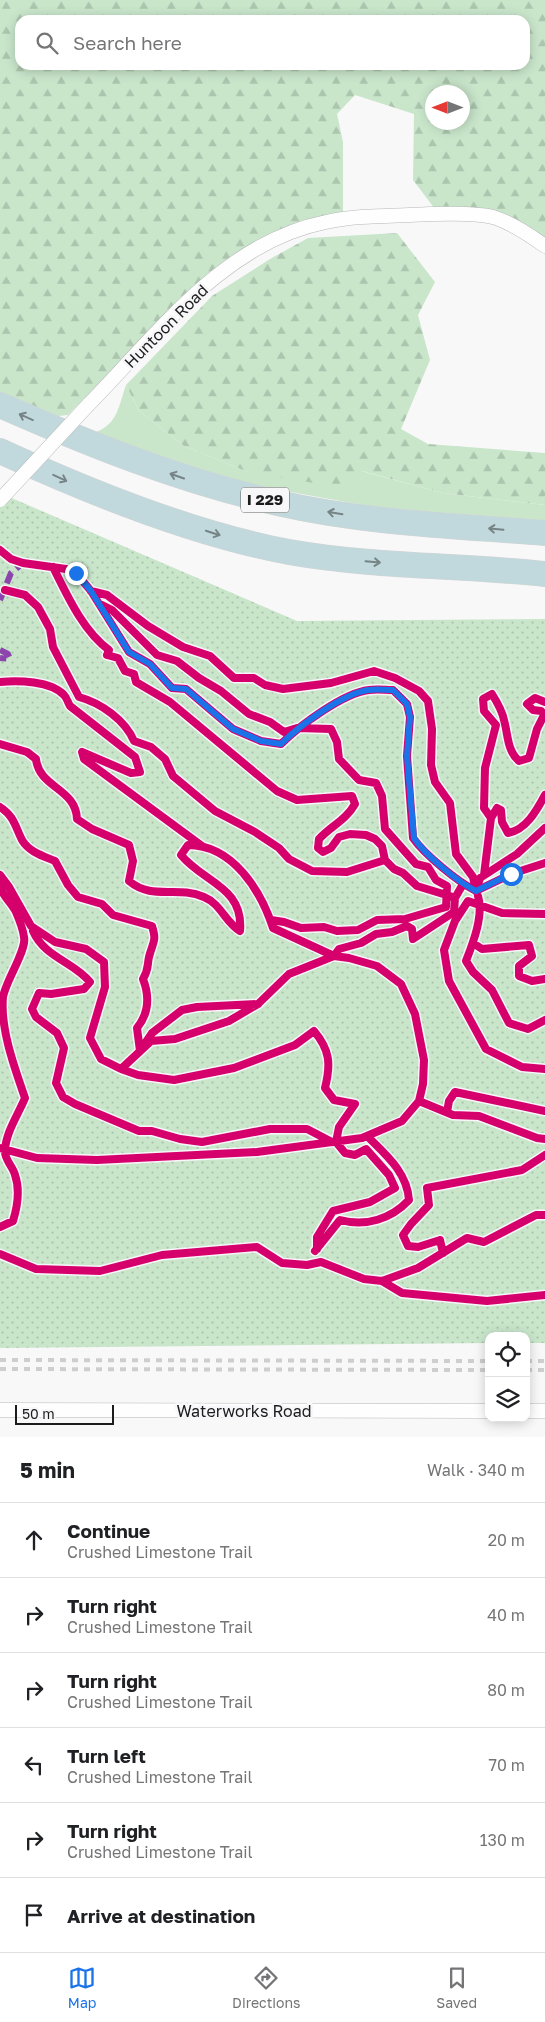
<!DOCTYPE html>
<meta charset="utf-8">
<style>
:root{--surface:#fff;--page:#f6f6f6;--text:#202124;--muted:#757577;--line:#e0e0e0;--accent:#1a73e8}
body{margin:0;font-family:"Golos Text",sans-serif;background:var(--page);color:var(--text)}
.controls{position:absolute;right:15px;bottom:15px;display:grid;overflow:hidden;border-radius:10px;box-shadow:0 2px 12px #0003}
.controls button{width:45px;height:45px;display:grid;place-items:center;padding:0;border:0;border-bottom:1px solid var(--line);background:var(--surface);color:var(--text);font:25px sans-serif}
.compass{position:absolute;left:425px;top:85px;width:45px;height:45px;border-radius:50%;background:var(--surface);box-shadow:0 2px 12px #0003;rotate:270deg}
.scale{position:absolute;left:15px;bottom:12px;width:99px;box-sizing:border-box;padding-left:5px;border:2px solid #1c1c1c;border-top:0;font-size:14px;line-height:18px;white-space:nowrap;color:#1c1c1c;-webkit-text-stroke:4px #f7f7f9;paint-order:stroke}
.stop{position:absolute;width:15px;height:15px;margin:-11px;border:4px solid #1a73e8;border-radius:50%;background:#fff}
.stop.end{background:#1a73e8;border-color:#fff;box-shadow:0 1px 5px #0008}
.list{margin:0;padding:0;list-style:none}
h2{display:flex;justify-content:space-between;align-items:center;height:65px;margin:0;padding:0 20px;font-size:21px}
h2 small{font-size:16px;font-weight:400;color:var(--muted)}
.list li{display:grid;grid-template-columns:32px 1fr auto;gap:15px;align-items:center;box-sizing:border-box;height:75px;padding:0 20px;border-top:1px solid var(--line)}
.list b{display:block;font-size:19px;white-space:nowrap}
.list p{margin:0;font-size:16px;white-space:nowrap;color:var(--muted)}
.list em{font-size:16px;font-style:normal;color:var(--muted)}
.icon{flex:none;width:28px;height:28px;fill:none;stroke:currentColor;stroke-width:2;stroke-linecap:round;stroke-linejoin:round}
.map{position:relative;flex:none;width:545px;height:1437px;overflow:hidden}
.search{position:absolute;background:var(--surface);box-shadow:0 2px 12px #0003;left:15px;right:15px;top:15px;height:55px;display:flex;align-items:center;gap:12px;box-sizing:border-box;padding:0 18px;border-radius:15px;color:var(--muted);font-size:19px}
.sheet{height:515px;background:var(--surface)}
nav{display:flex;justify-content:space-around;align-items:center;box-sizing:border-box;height:70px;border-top:1px solid var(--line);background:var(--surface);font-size:14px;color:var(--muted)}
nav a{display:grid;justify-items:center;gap:2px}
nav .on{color:var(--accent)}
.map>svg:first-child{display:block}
.green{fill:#c9e6cb}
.forest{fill:url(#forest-firs);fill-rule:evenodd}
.park{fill:url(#park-dots)}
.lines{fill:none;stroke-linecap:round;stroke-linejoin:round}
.street-casing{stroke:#b7b7b7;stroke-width:15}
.highway-casing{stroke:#d4d4d4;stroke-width:26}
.street{stroke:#fefefe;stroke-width:14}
.highway{stroke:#c1d9dd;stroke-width:25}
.rail{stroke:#cecece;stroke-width:4;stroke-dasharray:6 6;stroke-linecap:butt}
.street-bridge-casing{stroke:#b7b7b7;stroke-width:15;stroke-linecap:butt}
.street-bridge{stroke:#fefefe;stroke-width:14}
.quiet{stroke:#8e44ad;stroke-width:6;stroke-dasharray:12 6;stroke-linecap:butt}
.cycleway-casing{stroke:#f7f7f9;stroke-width:11}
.cycleway{stroke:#d6006c;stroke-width:8}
.oneway{stroke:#778486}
.route{stroke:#1a73e8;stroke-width:6}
.labels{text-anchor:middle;stroke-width:5;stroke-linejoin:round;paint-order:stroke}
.shield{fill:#f7f7f9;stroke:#5e5e5e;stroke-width:1}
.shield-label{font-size:15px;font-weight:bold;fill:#1c1c1c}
.street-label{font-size:16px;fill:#1c1c1c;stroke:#f7f7f9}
</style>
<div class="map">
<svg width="545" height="1437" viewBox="0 0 545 1437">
<defs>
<pattern id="forest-firs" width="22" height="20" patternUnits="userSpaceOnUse" patternTransform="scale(1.25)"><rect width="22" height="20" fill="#c9e6cb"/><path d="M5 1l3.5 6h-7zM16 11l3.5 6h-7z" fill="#acc5ae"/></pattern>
<pattern id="park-dots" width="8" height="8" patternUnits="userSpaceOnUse" patternTransform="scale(1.25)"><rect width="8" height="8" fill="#c9e6cb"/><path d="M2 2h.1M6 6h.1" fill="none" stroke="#acc5ae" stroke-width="1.8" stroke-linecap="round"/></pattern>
</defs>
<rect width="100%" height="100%" fill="#f8f8f8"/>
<path class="green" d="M126,385L139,411L184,446L248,472L361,471L443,493L545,505V526L412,514L274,489L183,469L89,435C118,425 117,411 126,385Z"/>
<path class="forest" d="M0,0H545V243L491,222L438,213L413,180L414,114L355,95L337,114L343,142V215L302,221L254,243L176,303L68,415L49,417L0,394ZM20,20H525V65H20ZM432,92H462V122H432Z
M397,233L435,282L418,315L430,360L401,429L428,444L545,453V505L443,493L362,471L344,488L248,472L184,446L139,411L126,385L212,296L270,259L308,238Z"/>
<path class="park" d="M0,493L297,621L545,619V1343H526V1336H489V1343L0,1348Z"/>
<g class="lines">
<defs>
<path id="street" d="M88,405C157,335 224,242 326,222C353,216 382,216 409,215C429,214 479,212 496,218C513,224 531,236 545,246
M0,1410L489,1411
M526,1411H545"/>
<path id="highway" d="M0,405C91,445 181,481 278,503C365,523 457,526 545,533
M0,451C89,492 192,534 289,552C374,567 460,565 545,574"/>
</defs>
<use href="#street" class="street-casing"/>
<use href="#highway" class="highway-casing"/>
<use href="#street" class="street"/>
<use href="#highway" class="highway"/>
<path class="rail" d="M0,1360L489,1361
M526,1361H545
M0,1369L489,1370
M526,1370H545"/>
<defs>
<path id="street-bridge" d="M0,500L88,405"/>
</defs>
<use href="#street-bridge" class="street-bridge-casing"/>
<use href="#street-bridge" class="street-bridge"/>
<path class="quiet" d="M0,600L11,573L23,563
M0,650L8,654L10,659L0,658"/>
<defs>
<path id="cycleway" d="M0,550L11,559L23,563L66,569L76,573L91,591L129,652L150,664L172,688L186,689L233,729L261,741L281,744C299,726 343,693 369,690C377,689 385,690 393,690L407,704L410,717L407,756L413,838C425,855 458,882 476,891L511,874L545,863
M53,567C67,595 83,631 109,650L107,655L118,658L125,671L134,674L136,682L170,702L277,791L297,800L352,796L355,804C346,820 331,826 319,839L318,848L323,852L331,848L339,837L350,834L366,835L375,839L382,846L385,860L394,869L403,873L417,886L453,897
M5,590L25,595L38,607L50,629L53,647L79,697C101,703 125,720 134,741L151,747L165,759L173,776L215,811L255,832L279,848L289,859L312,871L347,872L385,860
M91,591L107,595L148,626L183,647L210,656L234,678H254L265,685L283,689L331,683L374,671L395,678L419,691L428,701L432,729L431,765L435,782L450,803L456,854L473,877L476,891L480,878L517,854L545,828
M102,605L112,610L157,655L177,661L199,678L221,691L249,714L270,722L284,732L297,728L331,729L337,742L339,759L359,780L376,783L382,796L385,829L416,864L428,867L436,880L447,886L446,907L405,919L377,920L358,930L337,931L324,927L301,928L284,922L271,920
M0,682C18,680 51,681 64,695C67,698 68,703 70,706L135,757L140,772L131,773L82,752L84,759L202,846
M0,744L27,752L36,759C39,788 76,788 77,819L92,829L129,845L133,861L129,881C153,901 177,885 204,897C221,904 225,922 240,931C244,887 204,883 181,855L188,845C233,845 261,891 273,928L334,956L339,949L361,943L376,934L392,932L407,926L412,929L413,939L454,912L455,898L463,884
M0,807C14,816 15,826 22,840C29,852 43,856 55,861L68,885L78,897L102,904L113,915L152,926C157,942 153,941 149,957C147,966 149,969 143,979C150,997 149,1013 137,1028L140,1051L152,1033L182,1010L197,1007L258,1004
M491,818L484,808L485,768L496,725L484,711L483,699L492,694C497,702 502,710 504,720C508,734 507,751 519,761L529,758L537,729L544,715L541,711L533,710L527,704L535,698L545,702
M0,875L9,887L31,926L55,942L86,949L104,962L105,987L90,1038L101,1059L121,1069L151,1041L175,1039L229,1021L258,1004L289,974L334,956L349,958L377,966L401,984L415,1014L424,1060L423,1084L419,1101
M484,875L491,818L497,808L501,810L502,822L508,833C526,830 537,810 545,795
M0,886C3,897 11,902 16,912C19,919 23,929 24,937C27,950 6,980 3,997C0,1029 15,1069 25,1098C18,1115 6,1132 5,1150C4,1160 13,1166 15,1175C20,1189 17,1208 13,1221L0,1227
M478,896C484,915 473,943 466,961L473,972L492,990L509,1023L528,1029L545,1020
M545,914L502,913L468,901L455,921L444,950L449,981L486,1049L522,1067L545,1069
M33,931C44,957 74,962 90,982L84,989L51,994L39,993L32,1009L36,1017L57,1033L64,1048L56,1083L63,1097L75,1104L139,1131H152L180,1139L202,1142L270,1129H307L332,1142
M473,943L482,949L529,945L532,956L519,966V976L532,981L545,979
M121,1069L138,1075L174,1080L234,1068L295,1045L314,1031C330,1050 331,1064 325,1088L334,1100L355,1104L339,1127L336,1142L345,1153L355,1155L366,1149L389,1175L395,1188L370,1202L333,1211L317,1237V1249
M447,1112L449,1101L455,1092L545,1111
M0,1148L37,1158L97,1160L257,1152L362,1138L402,1121L419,1101L453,1115L479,1116L537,1138L545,1139
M315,1251L340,1220C366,1227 391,1219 409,1200C407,1172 386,1155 367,1136
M443,1253L440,1240L418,1247L408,1246L403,1235L411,1224L429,1205L427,1188L522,1170L545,1155
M0,1254L36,1269L100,1271L162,1255L257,1247L282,1263L307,1265L321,1262L364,1279L382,1281L418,1268L467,1238L484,1242L536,1215H545
M382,1281L402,1293L487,1301L545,1295"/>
</defs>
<use href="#cycleway" class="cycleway-casing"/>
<use href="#cycleway" class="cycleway"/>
</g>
<defs><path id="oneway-shaft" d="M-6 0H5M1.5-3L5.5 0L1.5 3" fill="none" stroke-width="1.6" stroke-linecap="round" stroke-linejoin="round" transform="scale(1.25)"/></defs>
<g class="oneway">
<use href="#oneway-shaft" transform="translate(26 417) rotate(-156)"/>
<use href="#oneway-shaft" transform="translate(177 476) rotate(-161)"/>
<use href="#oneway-shaft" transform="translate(60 478) rotate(25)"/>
<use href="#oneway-shaft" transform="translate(335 513) rotate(-171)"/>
<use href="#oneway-shaft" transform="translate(496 529) rotate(-175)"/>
<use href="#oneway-shaft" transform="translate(213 533) rotate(18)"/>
<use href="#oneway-shaft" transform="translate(373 562) rotate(5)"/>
</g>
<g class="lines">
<path class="route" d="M76,573L91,591L129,652L150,664L172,688L186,689L233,729L261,741L281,744C299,726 343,693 369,690C377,689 385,690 393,690L407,704L410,717L407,756L414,838C425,855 458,882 476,891L511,874"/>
</g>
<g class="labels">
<rect class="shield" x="241" y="487.5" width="48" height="25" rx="4"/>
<g class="shield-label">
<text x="265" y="505">I 229</text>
</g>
<g class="street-label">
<text transform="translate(166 326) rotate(-45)" y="6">Huntoon Road</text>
<text x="244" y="1417">Waterworks Road</text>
</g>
</g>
</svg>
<div class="controls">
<button><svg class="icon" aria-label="locate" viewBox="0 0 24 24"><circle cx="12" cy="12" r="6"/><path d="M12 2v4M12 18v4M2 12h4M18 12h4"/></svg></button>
<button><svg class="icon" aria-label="layers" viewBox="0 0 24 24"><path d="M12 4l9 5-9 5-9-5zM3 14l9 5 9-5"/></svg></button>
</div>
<svg class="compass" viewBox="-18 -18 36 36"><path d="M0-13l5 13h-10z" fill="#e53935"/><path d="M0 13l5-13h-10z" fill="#757577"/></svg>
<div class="scale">50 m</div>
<div class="stop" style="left:511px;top:874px"></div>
<div class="stop end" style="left:76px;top:573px"></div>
<div class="search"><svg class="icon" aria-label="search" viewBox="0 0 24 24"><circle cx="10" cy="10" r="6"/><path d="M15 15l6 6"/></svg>Search here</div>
</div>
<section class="sheet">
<h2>5 min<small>Walk · 340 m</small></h2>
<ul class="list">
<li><svg class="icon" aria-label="ahead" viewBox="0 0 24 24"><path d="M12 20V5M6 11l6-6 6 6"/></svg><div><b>Continue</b><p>Crushed Limestone Trail</p></div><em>20 m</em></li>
<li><svg class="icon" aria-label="right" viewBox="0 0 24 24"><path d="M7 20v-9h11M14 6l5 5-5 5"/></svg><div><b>Turn right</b><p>Crushed Limestone Trail</p></div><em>40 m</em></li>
<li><svg class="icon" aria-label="right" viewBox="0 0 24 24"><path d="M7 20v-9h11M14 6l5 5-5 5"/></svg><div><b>Turn right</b><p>Crushed Limestone Trail</p></div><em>80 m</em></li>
<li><svg class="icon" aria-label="left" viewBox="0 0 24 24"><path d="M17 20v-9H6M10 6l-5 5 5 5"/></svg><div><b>Turn left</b><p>Crushed Limestone Trail</p></div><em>70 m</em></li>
<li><svg class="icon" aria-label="right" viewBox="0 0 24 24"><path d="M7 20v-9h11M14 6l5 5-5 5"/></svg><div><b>Turn right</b><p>Crushed Limestone Trail</p></div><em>130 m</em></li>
<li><svg class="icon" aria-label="arrive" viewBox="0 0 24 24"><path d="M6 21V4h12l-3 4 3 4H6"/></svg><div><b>Arrive at destination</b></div></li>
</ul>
</section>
<nav>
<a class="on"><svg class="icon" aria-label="map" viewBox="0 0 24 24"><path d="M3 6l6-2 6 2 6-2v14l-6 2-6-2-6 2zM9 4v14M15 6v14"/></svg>Map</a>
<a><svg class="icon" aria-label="directions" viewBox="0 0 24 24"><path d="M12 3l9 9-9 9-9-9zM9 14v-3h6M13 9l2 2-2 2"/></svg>Directions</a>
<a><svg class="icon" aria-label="saved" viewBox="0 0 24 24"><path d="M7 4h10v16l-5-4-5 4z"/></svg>Saved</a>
</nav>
